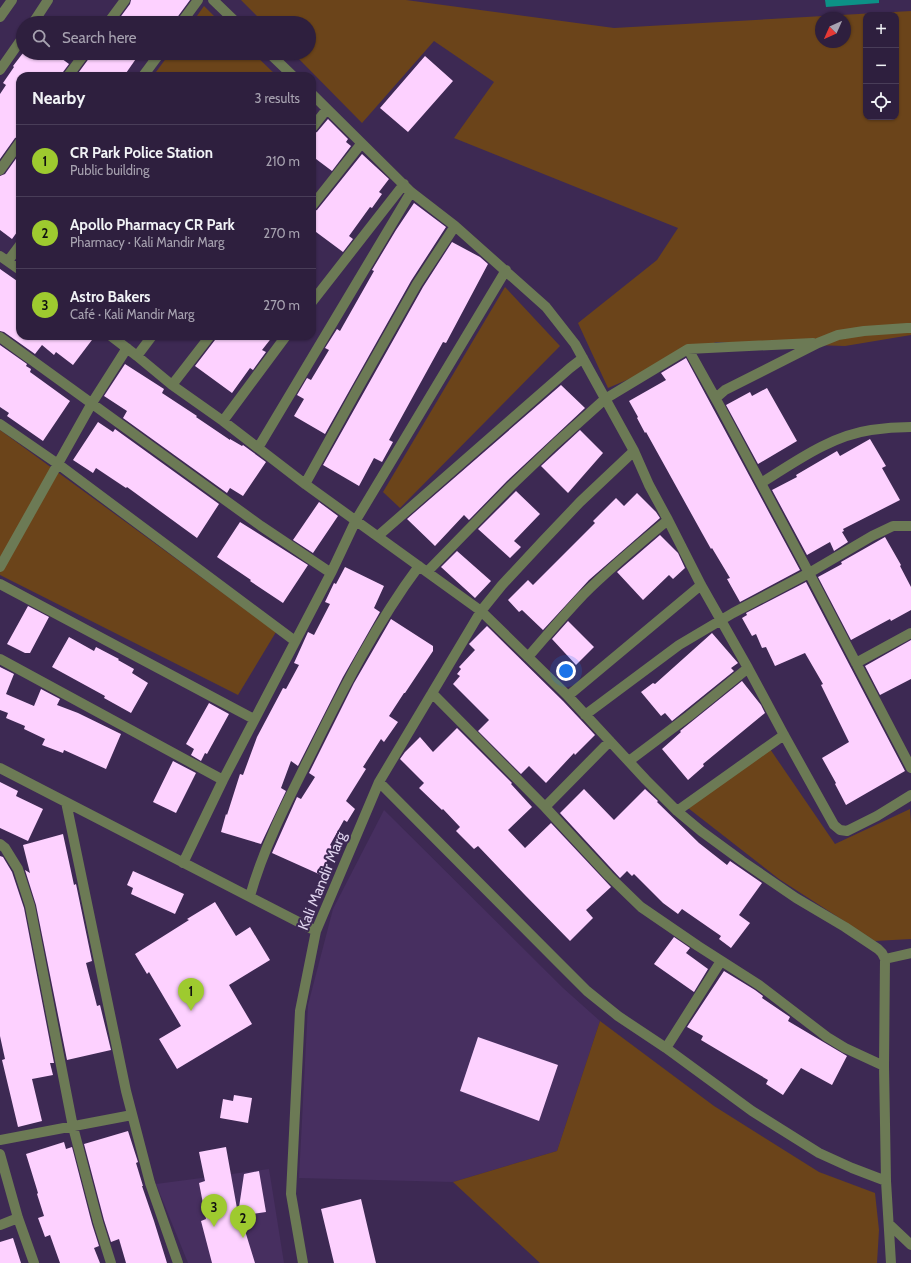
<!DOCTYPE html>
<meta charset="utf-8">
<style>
:root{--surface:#2e1f3e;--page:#362745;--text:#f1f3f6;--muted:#a7a2b0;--line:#493d58;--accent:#9eca2f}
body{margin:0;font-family:Cabin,sans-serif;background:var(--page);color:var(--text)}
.controls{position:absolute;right:12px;top:12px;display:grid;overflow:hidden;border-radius:8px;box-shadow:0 1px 3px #0004}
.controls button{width:36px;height:36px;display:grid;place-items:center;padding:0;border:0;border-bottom:1px solid var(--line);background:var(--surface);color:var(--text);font:20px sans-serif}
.compass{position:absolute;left:815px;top:12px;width:36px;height:36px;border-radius:50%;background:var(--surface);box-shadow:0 1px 3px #0004;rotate:225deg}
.you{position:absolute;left:566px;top:671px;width:14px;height:14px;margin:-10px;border:3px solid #fff;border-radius:50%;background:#1a73e8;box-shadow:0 0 0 6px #1a73e833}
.badge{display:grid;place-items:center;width:26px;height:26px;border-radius:50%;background:var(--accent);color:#111;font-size:13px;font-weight:700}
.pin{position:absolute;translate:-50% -33px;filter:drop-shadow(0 1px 2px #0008)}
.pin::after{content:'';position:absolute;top:21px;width:14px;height:12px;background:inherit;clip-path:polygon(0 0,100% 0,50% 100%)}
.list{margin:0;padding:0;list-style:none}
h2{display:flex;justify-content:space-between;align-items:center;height:52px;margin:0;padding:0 16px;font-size:17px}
h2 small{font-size:13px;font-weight:400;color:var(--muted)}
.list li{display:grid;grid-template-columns:26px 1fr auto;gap:12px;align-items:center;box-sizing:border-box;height:72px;padding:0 16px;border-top:1px solid var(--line)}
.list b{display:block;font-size:15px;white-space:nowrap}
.list p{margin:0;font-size:13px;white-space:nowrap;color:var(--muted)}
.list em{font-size:13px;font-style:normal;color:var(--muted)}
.icon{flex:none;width:22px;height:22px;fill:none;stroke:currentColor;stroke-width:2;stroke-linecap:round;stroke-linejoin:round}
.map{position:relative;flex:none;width:911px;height:1263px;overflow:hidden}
.search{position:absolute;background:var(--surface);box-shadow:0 1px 3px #0004;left:16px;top:16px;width:300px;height:44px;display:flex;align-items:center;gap:10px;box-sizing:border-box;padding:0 14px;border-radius:22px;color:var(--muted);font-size:15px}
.panel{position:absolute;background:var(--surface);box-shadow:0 1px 3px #0004;left:16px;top:72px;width:300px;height:268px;border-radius:12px}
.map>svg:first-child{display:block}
.built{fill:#472f60}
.green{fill:#6b441a;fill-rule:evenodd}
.water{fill:#0c9186}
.building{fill:#fdd1ff}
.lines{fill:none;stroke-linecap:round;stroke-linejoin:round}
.minor{stroke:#6c7a55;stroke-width:10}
.labels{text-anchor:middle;stroke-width:4;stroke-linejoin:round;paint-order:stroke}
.street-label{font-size:15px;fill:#dfd3ee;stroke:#3d2953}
</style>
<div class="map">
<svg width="911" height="1263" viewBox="0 0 911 1263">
<rect width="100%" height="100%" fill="#3d2953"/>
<path class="built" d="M384,810L563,988L600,1021L557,1151L453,1182L299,1178L308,1005L333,909Z
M269,1169L284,1263H188L156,1184Z"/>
<path class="green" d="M241,0H406L614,28L911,11V335L845,346L716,342L608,388L578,323L657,260L678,228L454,138L494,82L434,41L362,123L293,53H309V23H264ZM866,15H896V117H866ZM821,18H845V42H821Z
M204,6L221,23H192Z
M170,53H253L277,76H153Z
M505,287L560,346L400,508L383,492Z
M0,430L276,632L238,695L0,575Z
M770,749L835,844L910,809L911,824V939L875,941L779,879L688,808Z
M600,1021L714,1106L819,1172L875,1193L879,1230L877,1263H540L453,1182L557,1151Z"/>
<path class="water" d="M825,0H879V3L826,7Z"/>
<path class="building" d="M131,0H190L176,19L175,23H116L130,4Z
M23,53H54L69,64L63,72L62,76H20V136L15,138L0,159V94L6,85L3,83L14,67L13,66Z
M91,53H140L124,76H76L90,57Z
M425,56L453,81L408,132L380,108Z
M328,119L348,139L346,142L351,146L332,171L312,156V134L317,132Z
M20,153V228L12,239L0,230V176L5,174Z
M362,154L389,179L379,192L382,194L372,208L370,207L349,236L353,239L343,252L312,229V212L317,210Z
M414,203L446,227L411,281L325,434L294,416L304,399L297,395L307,378L311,380L329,350L325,348L337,329L340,331L374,271L372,270L396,230Z
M452,242L480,257L488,264L446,343L443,342L389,440L393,442L382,462L374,458L359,486L323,465L423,287Z
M0,269L20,283V336H95L73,365L56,352L54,355L42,345L35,354L4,332L0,331Z
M216,336H273L262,350L266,352L253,370L250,368L232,393L195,366L215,340Z
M0,345L27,364L26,366L31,369L30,372L70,401L43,441L7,416L9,413L0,407Z
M686,358L800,570L740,602L727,579L730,578L712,548L711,549L702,533L646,432L645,433L637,418L638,417L629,401L666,380L661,373Z
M125,364L164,389L162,393L197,416L196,417L230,440V439L242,446L243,445L266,462L243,496L230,488L227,493L123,418L127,411L104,396Z
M561,385L585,408L507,481L469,520L464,515L435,546L407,519Z
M767,388L797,441L758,464L726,405L750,392L752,396Z
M98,422L113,432L115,429L219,504L197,538L127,487L126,488L96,468L93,473L73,460Z
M580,430L603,453L568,493L541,466Z
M870,439L886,466L882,468L900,500L843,529L844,531L842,532L848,542L834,551L830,542L807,555L772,490L797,477L796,475L837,451L840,456Z
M516,491L540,514L514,541L521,547L510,558L478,529Z
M637,493L656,512L660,518L589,580L543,630L522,610L519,612L508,600L528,580L533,585L595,523L593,521L616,498L624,506Z
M319,502L338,516L313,553L293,540Z
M240,522L308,565L283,603L250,581L251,580L217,557Z
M660,535L678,553L685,568L673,579L669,575L643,600L617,572Z
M885,537L901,565L900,566L911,587V610L891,621L890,619L851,640L818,577L842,564L841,562Z
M457,551L491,581L475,598L441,567Z
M345,567L384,586L374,608L380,612L343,677L298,766L291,761L281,788L286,791L261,844L221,832L226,814L227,815L240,774L243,775L257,737L283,688L286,689L299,665L294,663L308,632L314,635L330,604L325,602L334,583L336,584Z
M806,582L905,771L846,805L835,784L836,783L822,758L849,742L821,685L823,684L805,653L775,666L766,647L762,648L756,634L752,636L742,618L747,615L746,613Z
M28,606L49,617L30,653H25L7,644Z
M391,619L433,646V651L405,693H404L389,716L398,722L384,742L381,739L363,767L366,769L346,801L355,809L347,822L344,820L330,845L333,847L321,875L272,853L297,797L301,799L315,777L309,773L354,683Z
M568,621L594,647L576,665L552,639Z
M487,626L563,701L595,735L575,755L574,753L546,783L529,766L521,774L478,731L489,720L453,684L460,676L457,674L461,669L459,667L475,650L469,644Z
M712,633L738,663L731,668L734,671L672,721L665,713L661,716L641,692L653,683L655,684Z
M69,637L94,651L96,647L119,659L118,660L134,669L132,673L148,683L131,713L104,698L105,696L52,667Z
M911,640V679L880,695L865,666Z
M0,667L14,674L6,694L34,706L41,689L60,699L57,705L78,713L121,734L106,769L64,750L63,753L42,745L45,739L24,729L25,726L6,718L8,713L0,710Z
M742,681L761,705L765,713L703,764L704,766L688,780L662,749L681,732L680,731Z
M209,703L229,714L207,754L205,753L201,761L191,755L194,749L186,744Z
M457,728L512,783L511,784L532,807L508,830L525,848L551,823L611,887L586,910L593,918L570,941L524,894L478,846L474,849L456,831L460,827L443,809L442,810L419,788L424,783L400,759L405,752L420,737L433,752Z
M173,761L196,773L176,813L153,802Z
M0,782L18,791L16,796L43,809L28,841L0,828Z
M584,789L614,820L645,789L658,801L657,802L699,843L727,865L730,861L762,883L739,915L750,923L731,948L719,939L721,936L682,909L678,914L663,903L634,874L632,876L627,871L620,878L560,813Z
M63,834L74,885L76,884L92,961L86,963L97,1006L100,1005L111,1050L67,1060L36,905L25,870L30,873L23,845Z
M0,856L3,857L12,872L24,908L54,1063H50L53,1075L32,1079L42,1121L18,1127L2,1060L5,1059L0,1036Z
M133,871L184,894L175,914L131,894L133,888L127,885Z
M215,902L236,936L250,927L270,960L229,985L252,1024L177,1069L159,1039L181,1026L149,972L147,974L135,954L189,920L187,919Z
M674,937L690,948L686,953L708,969L694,992L654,964Z
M724,971L755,990L763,996L762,998L790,1017L788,1021L847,1056L832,1085L801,1068L783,1095L766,1084L768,1080L701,1040L703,1036L687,1027Z
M478,1037L558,1065L539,1121L460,1091Z
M234,1095L252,1098L248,1123L220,1118L223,1099L233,1101Z
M128,1131L138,1162L136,1163L143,1186H142L154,1221L167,1263H126L119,1239L111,1242L104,1220L84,1144Z
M64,1142L66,1149L72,1147L92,1224L99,1246L94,1248L100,1263H60L50,1235L45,1237L38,1218L44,1216L37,1194L38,1193L26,1154Z
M226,1147L238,1214L244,1174L259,1171L266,1212L239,1216L240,1221H242L255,1263H212L201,1221L206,1219L199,1183L205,1181L199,1152Z
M361,1199L376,1263H334L321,1209Z
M13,1238L21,1263H0V1242Z"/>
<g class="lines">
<path class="minor" d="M213,0L237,23
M0,17L12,0
M33,23L48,0
M108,23L125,0
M181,23L198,0
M269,53L293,76
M0,70L23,37
M68,76L85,53
M143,76L160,53
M312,94L411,192L455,226L546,307L575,344L634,451L649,485L668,520L701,585L748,668L784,735L834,825L840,830L847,831L877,816L911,795
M312,128L327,109
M0,170L20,142
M312,206L361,144
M0,256L20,270
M8,261L20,245
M312,302L404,184
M911,328H907L864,331L838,335L818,343L725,390L717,397V401L809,573L911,768
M111,336L137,356L172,385L223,421L305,484L481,611L568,696L646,780L677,811L701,831L742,861L796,898L845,927L878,949L882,953L885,959L884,1066L886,1181L891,1263
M0,337L261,526L331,573
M688,349L717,401
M137,356L152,336
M172,385L210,336
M223,421L286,336
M0,424L58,464L295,641
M258,448L411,192
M761,483C795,462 830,436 871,430C884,428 898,427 911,427
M305,484L357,390L417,284L455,226
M378,536L570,368L583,358
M0,567L92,403L127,348
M427,572L511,486L555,444L605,399L688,349L813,343
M0,584L254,719
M528,657C546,636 564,615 583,595C610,568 639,544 668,520
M0,659L223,780
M856,663L911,633
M432,693L545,807L609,876L641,907L698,946L759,985L827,1037L845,1048L884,1066
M568,696L701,585
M585,715L679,645L733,613L809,573L872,536L893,526H911
M629,761L689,716L748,668
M0,768L316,931
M379,782L557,961L587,991L618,1016L666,1048L752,1111L819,1153L852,1168L886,1181
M66,802L126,1091L150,1183L178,1263
M545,807L610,741
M677,811L784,735
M0,844L5,848L18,869L30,906L73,1127L98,1222L111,1263
M183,863L223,780L331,573L356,520L506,270
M250,896C264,846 289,798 312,752C343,689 377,622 419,566
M885,959L911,953
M666,1048L721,961
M0,1140L132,1115
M0,1154L18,1218L34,1263
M889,1224L911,1245
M0,1225L18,1218
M303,1263L291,1194L300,1011L316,931L379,782L481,611L502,585L543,541L580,502L634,451"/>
</g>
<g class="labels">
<g class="street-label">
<text transform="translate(322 881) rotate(-68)" y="5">Kali Mandir Marg</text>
</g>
</g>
</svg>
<div class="controls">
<button>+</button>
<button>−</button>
<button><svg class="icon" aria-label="locate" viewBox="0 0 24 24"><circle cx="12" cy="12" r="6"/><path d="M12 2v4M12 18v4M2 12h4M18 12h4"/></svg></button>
</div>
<svg class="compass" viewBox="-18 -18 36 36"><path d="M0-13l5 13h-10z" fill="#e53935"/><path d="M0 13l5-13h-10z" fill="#a7a2b0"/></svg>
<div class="you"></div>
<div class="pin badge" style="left:191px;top:1011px">1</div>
<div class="pin badge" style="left:243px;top:1238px">2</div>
<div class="pin badge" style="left:214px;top:1227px">3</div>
<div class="search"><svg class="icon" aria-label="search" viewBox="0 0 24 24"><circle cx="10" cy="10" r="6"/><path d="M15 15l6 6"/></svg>Search here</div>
<section class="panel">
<h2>Nearby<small>3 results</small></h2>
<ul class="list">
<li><span class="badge">1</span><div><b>CR Park Police Station</b><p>Public building</p></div><em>210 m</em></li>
<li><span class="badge">2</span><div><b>Apollo Pharmacy CR Park</b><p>Pharmacy · Kali Mandir Marg</p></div><em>270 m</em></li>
<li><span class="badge">3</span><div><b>Astro Bakers</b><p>Café · Kali Mandir Marg</p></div><em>270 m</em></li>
</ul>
</section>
</div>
